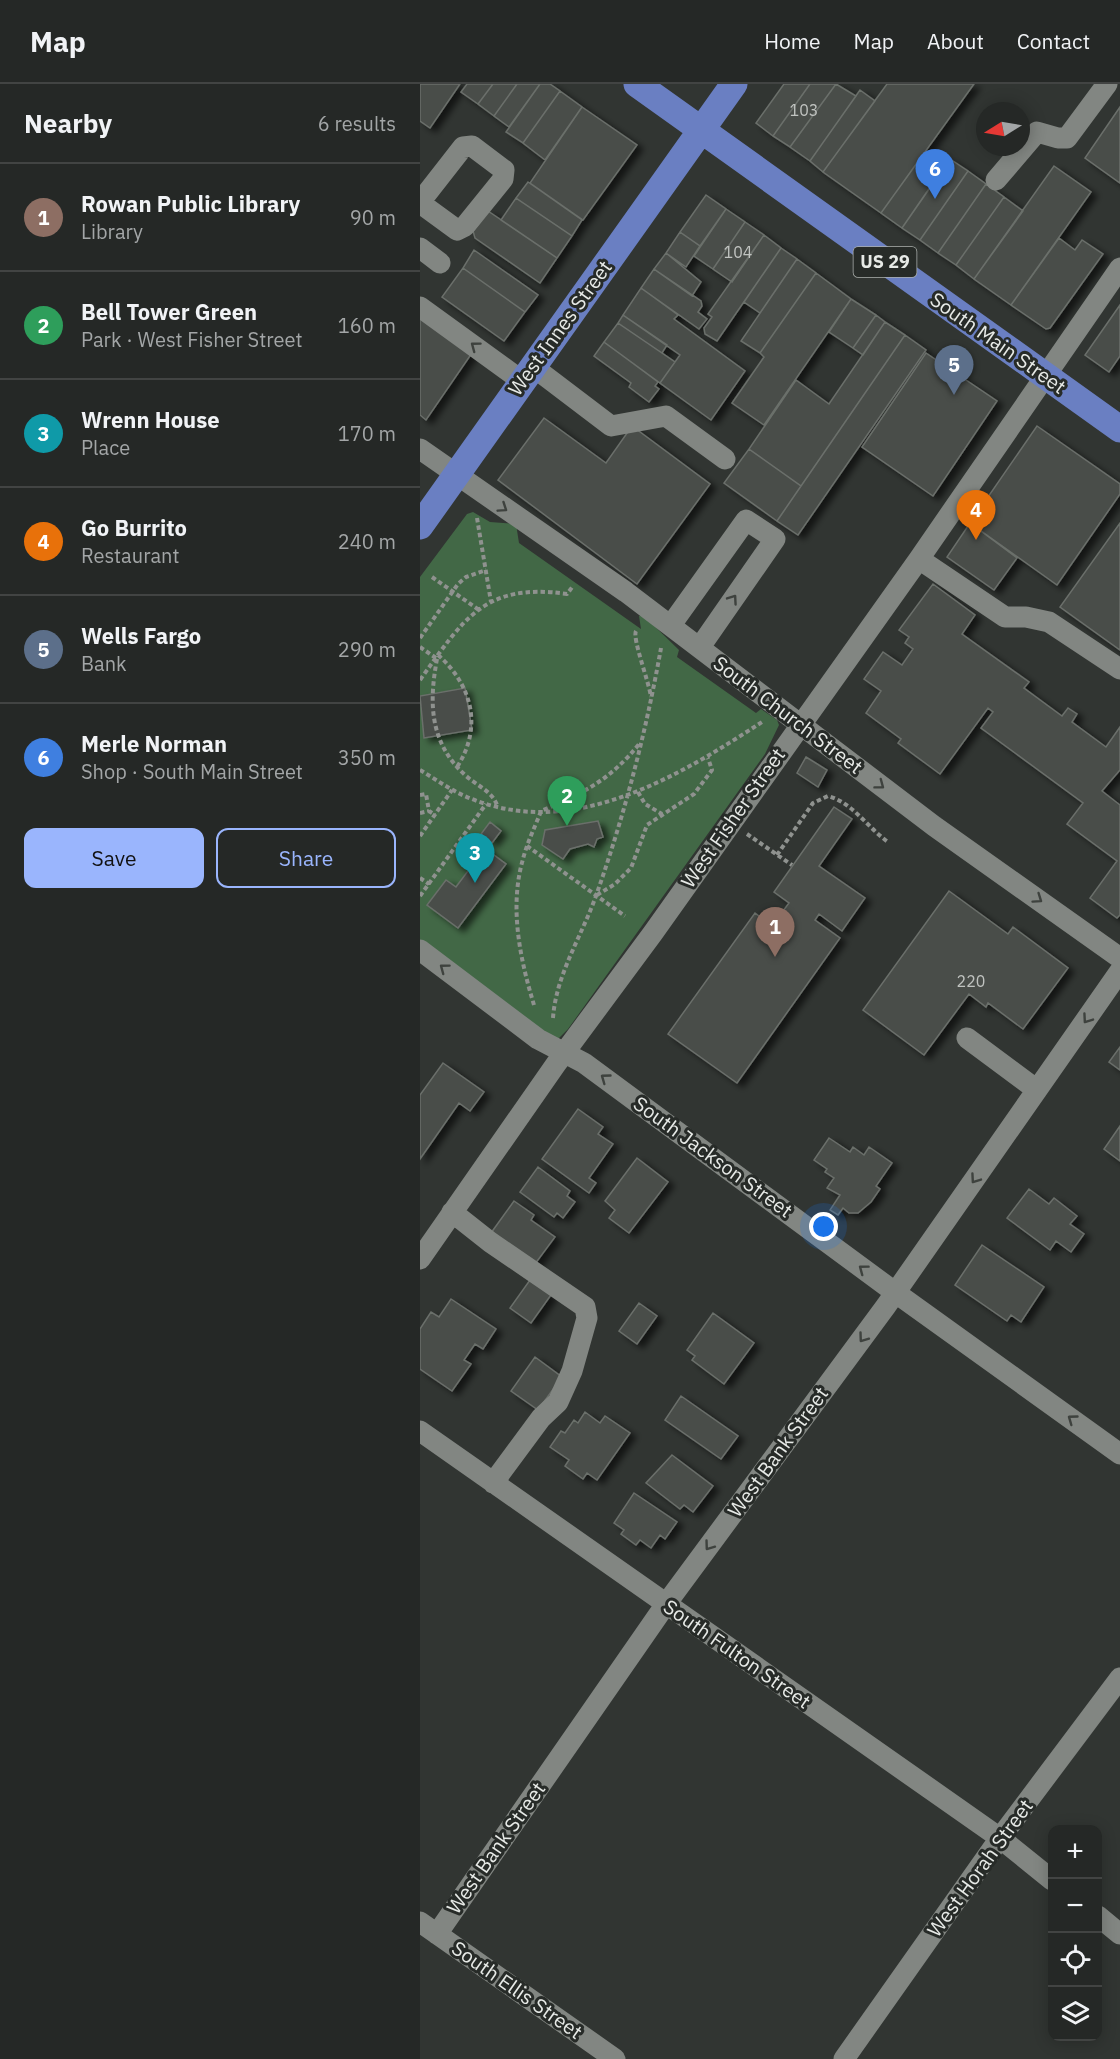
<!DOCTYPE html>
<meta charset="utf-8">
<style>
:root{--surface:#252826;--page:#313432;--text:#f1f3f6;--muted:#a3a6a7;--line:#424443;--accent:#9ab5fd}
body{margin:0;font-family:"IBM Plex Sans",sans-serif;background:var(--page);color:var(--text)}
.controls{position:absolute;right:18px;bottom:18px;display:grid;overflow:hidden;border-radius:12px;box-shadow:0 3px 15px #0003}
.controls button{width:54px;height:54px;display:grid;place-items:center;padding:0;border:0;border-bottom:2px solid var(--line);background:var(--surface);color:var(--text);font:30px sans-serif}
.compass{position:absolute;left:556px;top:18px;width:54px;height:54px;border-radius:50%;background:var(--surface);box-shadow:0 3px 15px #0003;rotate:259deg}
.you{position:absolute;left:404px;top:1143px;width:21px;height:21px;margin:-15px;border:4px solid #fff;border-radius:50%;background:#1a73e8;box-shadow:0 0 0 9px #1a73e833}
.badge{display:grid;place-items:center;width:39px;height:39px;border-radius:50%;background:var(--accent);color:#fff;font-size:20px;font-weight:700}
.pin{position:absolute;translate:-50% -50px;filter:drop-shadow(0 2px 3px #0008)}
.pin::after{content:'';position:absolute;top:32px;width:21px;height:18px;background:inherit;clip-path:polygon(0 0,100% 0,50% 100%)}
.list{margin:0;padding:0;list-style:none}
h2{display:flex;justify-content:space-between;align-items:center;height:78px;margin:0;padding:0 24px;font-size:26px}
h2 small{font-size:20px;font-weight:400;color:var(--muted)}
.list li{display:grid;grid-template-columns:39px 1fr auto;gap:18px;align-items:center;box-sizing:border-box;height:108px;padding:0 24px;border-top:2px solid var(--line)}
.list b{display:block;font-size:22px;white-space:nowrap}
.list p{margin:0;font-size:20px;white-space:nowrap;color:var(--muted)}
.list em{font-size:20px;font-style:normal;color:var(--muted)}
.actions{display:flex;gap:12px;padding:18px 24px}
.actions a{flex:1;padding:14px 0;border:2px solid var(--accent);border-radius:12px;text-align:center;font-size:21px;color:var(--accent)}
.actions .main{background:var(--accent);color:#111}
.icon{flex:none;width:33px;height:33px;fill:none;stroke:currentColor;stroke-width:2;stroke-linecap:round;stroke-linejoin:round}
.map{position:relative;flex:none;width:700px;height:1975px;overflow:hidden}
header{display:flex;align-items:center;gap:36px;box-sizing:border-box;height:84px;padding:0 30px;background:var(--surface);border-bottom:2px solid var(--line)}
header strong{font-size:28px}
nav{display:flex;gap:33px;margin-inline-start:auto;font-size:21px}
main{display:flex}
aside{flex:1;background:var(--surface)}
.map>svg:first-child{display:block}
.green{fill:#426846}
.building{fill:#494d49;stroke:#6b6f6b;stroke-width:1.5;filter:url(#shadow)}
.lines{fill:none;stroke-linecap:round;stroke-linejoin:round}
.path{stroke:#8f928f;stroke-width:4;stroke-dasharray:4.5 3;stroke-linecap:butt}
.minor{stroke:#828682;stroke-width:21}
.major{stroke:#6a7fc2;stroke-width:27}
.oneway{stroke:#3e423e}
.labels{text-anchor:middle;stroke-width:6;stroke-linejoin:round;paint-order:stroke}
.number-label{font-size:16px;fill:#c0c3c0}
.shield{fill:#272b28;stroke:#adb1ae;stroke-width:1.5}
.shield-label{font-size:18px;font-weight:bold;fill:#e7eae7}
.street-label{font-size:20px;fill:#e7eae7;stroke:#272b28}
</style>
<header>
<strong>Map</strong>
<nav><a>Home</a><a>Map</a><a>About</a><a>Contact</a></nav>
</header>
<main>
<aside>
<h2>Nearby<small>6 results</small></h2>
<ul class="list">
<li><span class="badge" style="background:#8d6e63">1</span><div><b>Rowan Public Library</b><p>Library</p></div><em>90 m</em></li>
<li><span class="badge" style="background:#2e9e5b">2</span><div><b>Bell Tower Green</b><p>Park · West Fisher Street</p></div><em>160 m</em></li>
<li><span class="badge" style="background:#0f9aa8">3</span><div><b>Wrenn House</b><p>Place</p></div><em>170 m</em></li>
<li><span class="badge" style="background:#e8710a">4</span><div><b>Go Burrito</b><p>Restaurant</p></div><em>240 m</em></li>
<li><span class="badge" style="background:#5c6f8a">5</span><div><b>Wells Fargo</b><p>Bank</p></div><em>290 m</em></li>
<li><span class="badge" style="background:#3f7fe0">6</span><div><b>Merle Norman</b><p>Shop · South Main Street</p></div><em>350 m</em></li>
</ul>
<div class="actions"><a class="main">Save</a><a>Share</a></div>
</aside>
<div class="map">
<svg width="700" height="1975" viewBox="0 0 700 1975">
<defs>
<filter id="shadow"><feDropShadow dx="6" dy="4" stdDeviation="3" flood-color="#0009"/></filter>
</defs>
<rect width="100%" height="100%" fill="#313532"/>
<path class="green" d="M53,428L70,438L96,440L99,459L221,545L219,532L223,531L259,566L257,573L336,629L341,625L357,636L359,641L345,670L148,945L139,954L131,955L0,862V493L47,430Z"/>
<path class="building" d="M0,0H40L10,44L0,37Z
M47,0H73L58,20L41,8Z
M73,0H97L74,32L58,20Z
M97,0H120L89,43L74,32Z
M120,0H130L140,7L103,59L86,48Z
M364,0H390L353,52L336,39Z
M390,0H416L370,63L353,52Z
M416,0L436,12L390,77L370,63Z
M467,0H554L461,129L403,88Z
M440,6L455,17L403,88L390,77Z
M140,7L162,23L125,76L103,59Z
M162,23L217,61L163,136L110,99Z
M700,23V99L665,74Z
M504,69L524,83L482,144L461,129Z
M530,75L548,87L500,156L482,144Z
M634,82L671,108L591,221L554,195Z
M548,87L566,100L518,169L500,156Z
M108,98L162,136L152,152L96,114Z
M566,100L584,113L536,181L518,169Z
M286,111L306,125L280,162L260,148Z
M584,113L603,127L554,195L536,181Z
M96,114L152,152L137,174L81,136Z
M306,125L325,138L293,185L274,172Z
M68,127L137,174L120,199L55,154L53,147Z
M325,138L344,151L312,198L293,185Z
M260,148L280,162L266,183L246,169Z
M344,151L361,164L297,257L285,250L284,244L292,233L288,230Z
M639,154L655,166L662,156L683,170L630,244L626,245L591,221Z
M361,164L377,175L340,229L324,218Z
M54,166L118,211L105,228L43,184Z
M246,169L281,198L272,212L234,185Z
M377,175L396,189L340,269L321,257Z
M43,184L105,228L84,257L22,213Z
M234,185L281,217L282,222L278,228L287,235L279,245L221,204Z
M396,189L431,215L344,341L312,319L344,273L340,269Z
M221,204L258,231L254,235L325,287L291,336L240,299L260,271L203,231Z
M431,215L456,231L433,264L409,248Z
M700,221V272L689,288L665,271Z
M203,231L247,261L242,269L198,239Z
M456,231L465,238L443,271L433,264Z
M0,233L52,269L6,336L0,331Z
M465,238L485,251L381,402L329,365L376,296L409,320Z
M198,239L255,278L240,299L184,258Z
M485,251L506,266L378,451L357,437Z
M184,258L238,298L235,302L239,305L229,318L209,303L211,299L174,272Z
M506,269L577,317L513,412L442,363Z
M124,334L186,379L212,342L290,400L217,500L78,396Z
M617,342L700,400V410L637,501L550,439Z
M329,365L381,402L357,437L304,399Z
M550,439L597,474L574,506L527,473Z
M700,439V566L640,523Z
M513,500L555,531L542,550L609,598L604,604L642,632L648,624L657,630L652,638L686,663L700,643V686L682,707L700,721V831L697,834L670,814L697,777L647,740L663,719L561,644L573,628L568,624L520,690L478,659L481,655L446,629L461,607L444,595L463,568L482,581L493,565L485,559L489,553L479,546Z
M45,604L52,646L4,654L0,612Z
M386,673L407,686L398,703L377,689Z
M414,723L432,735L399,782L445,814L422,847L399,830L395,836L420,854L317,999L248,950L335,829L352,842L369,819L354,808Z
M178,737L183,753L177,755L174,763L168,760L150,765L143,775L122,761L125,746Z
M70,738L81,747L72,759L61,750Z
M55,757L86,780L38,844L7,821L26,796L36,803L51,783L41,776Z
M529,807L588,850L593,843L648,884L603,945L568,919L566,923L549,910L504,971L443,926Z
M700,963V986L689,978Z
M23,979L64,1008L50,1027L39,1019L0,1075V1011Z
M158,1025L183,1043L178,1050L193,1060L169,1094L176,1099L169,1109L122,1075Z
M700,1042V1077L684,1065Z
M409,1054L430,1068L433,1063L444,1071L449,1063L472,1079L456,1102L460,1105L451,1118L438,1129H429L423,1124L418,1131L410,1126L420,1111L407,1104L414,1094L405,1088L407,1085L394,1076Z
M217,1074L248,1098L209,1149L189,1134L195,1126L185,1117Z
M118,1083L150,1107L147,1112L155,1118L143,1134L137,1129L134,1133L100,1108Z
M609,1105L629,1120L634,1114L657,1132L650,1140L664,1150L651,1168L636,1157L630,1166L587,1134Z
M94,1117L114,1131L111,1136L135,1153L112,1184L71,1149Z
M562,1161L624,1203L601,1238L591,1231L587,1237L535,1201Z
M110,1196L131,1211L111,1239L90,1224Z
M31,1215L76,1245L63,1265L55,1260L44,1276L51,1280L32,1307L0,1285V1245L11,1228L19,1233Z
M219,1219L237,1232L217,1260L199,1247Z
M293,1229L334,1259L304,1300L272,1276L275,1272L267,1266Z
M115,1273L142,1293L118,1326L91,1307Z
M261,1312L318,1352L301,1375L245,1336Z
M165,1328L180,1339L185,1332L210,1349L177,1396L167,1389L163,1395L145,1382L149,1376L130,1363L141,1347L145,1349L154,1336L158,1339Z
M252,1371L293,1402L273,1428L264,1421L260,1425L226,1399Z
M214,1409L257,1438L245,1455L240,1451L231,1464L220,1456L216,1461L201,1450L204,1446L194,1439Z"/>
<g class="lines">
<path class="path" d="M57,434L71,518
M12,493L59,526
M216,547C212,554 229,598 231,613
M0,554L38,500L46,493L66,486
M0,563L16,574
M18,571C52,601 63,643 37,683
M17,575C9,618 9,658 45,691C57,702 71,706 77,721
M0,596C43,536 64,498 147,510L153,502
M0,686C17,696 33,708 52,715C154,756 259,692 342,638
M218,708L225,720L242,730
M0,711L6,710L9,727L15,731
M0,729L9,727
M327,750L372,781
M0,752L32,706
M107,762L205,832
M357,771L393,719L408,712C433,719 447,743 468,758
M0,794L9,800
M177,811L195,800L211,784L227,741L274,710L292,686L288,674
M0,812L66,720
M114,921C100,875 89,823 103,775C107,759 115,743 121,727C164,709 190,696 220,659
M133,934C136,890 163,850 177,809C205,729 226,648 241,564"/>
<path class="minor" d="M576,96L617,48L638,54H647L687,0
M0,118L43,63L52,62L84,86L83,95L45,142L37,146L0,119
M0,164L20,179
M0,223L102,297
M112,282L191,342L246,332L305,375
M0,365L206,508L514,742L700,874
M499,475L585,533H606L629,538L700,585
M251,541L326,436L355,455L280,563
M0,866L118,955L164,979L476,1209L700,1370
M547,954L617,1006
M32,1128L70,1158L165,1223L167,1234L152,1287L138,1318L121,1334L73,1399
M0,1175L136,980L233,849L499,475L700,184
M0,1347L580,1754L632,1796
M678,1832L700,1850
M0,1838L195,1975
M17,1850L246,1520L466,1222L700,887
M424,1975L580,1754L700,1594"/>
<path class="major" d="M217,0L700,345
M0,442L314,0"/>
</g>
<defs><path id="oneway-chevron" d="M-2-3.5L2.5 0L-2 3.5" fill="none" stroke-width="1.6" stroke-linecap="round" stroke-linejoin="round" transform="scale(1.5)"/></defs>
<g class="oneway">
<use href="#oneway-chevron" transform="translate(55 262) rotate(-143)"/>
<use href="#oneway-chevron" transform="translate(83 424) rotate(34)"/>
<use href="#oneway-chevron" transform="translate(313 515) rotate(-55)"/>
<use href="#oneway-chevron" transform="translate(460 701) rotate(37)"/>
<use href="#oneway-chevron" transform="translate(618 815) rotate(35)"/>
<use href="#oneway-chevron" transform="translate(24 884) rotate(-143)"/>
<use href="#oneway-chevron" transform="translate(667 935) rotate(125)"/>
<use href="#oneway-chevron" transform="translate(185 994) rotate(-144)"/>
<use href="#oneway-chevron" transform="translate(555 1095) rotate(125)"/>
<use href="#oneway-chevron" transform="translate(443 1185) rotate(-143)"/>
<use href="#oneway-chevron" transform="translate(443 1254) rotate(126)"/>
<use href="#oneway-chevron" transform="translate(652 1335) rotate(-144)"/>
<use href="#oneway-chevron" transform="translate(289 1462) rotate(126)"/>
</g>
<g class="labels">
<g class="number-label">
<text x="384" y="32">103</text>
<text x="318" y="174">104</text>
<text x="551" y="903">220</text>
</g>
<rect class="shield" x="433.5" y="163" width="63" height="30" rx="4.5"/>
<g class="shield-label">
<text x="465" y="184">US 29</text>
</g>
<g class="street-label">
<text transform="translate(140 244) rotate(-54)" y="7">West Innes Street</text>
<text transform="translate(578 259) rotate(35)" y="7">South Main Street</text>
<text transform="translate(368 631) rotate(37)" y="7">South Church Street</text>
<text transform="translate(313 734) rotate(-55)" y="7">West Fisher Street</text>
<text transform="translate(293 1073) rotate(36)" y="7">South Jackson Street</text>
<text transform="translate(358 1368) rotate(-54)" y="7">West Bank Street</text>
<text transform="translate(317 1570) rotate(35)" y="7">South Fulton Street</text>
<text transform="translate(76 1764) rotate(-55)" y="7">West Bank Street</text>
<text transform="translate(560 1784) rotate(-54)" y="7">West Horah Street</text>
<text transform="translate(97 1906) rotate(35)" y="7">South Ellis Street</text>
</g>
</g>
</svg>
<div class="controls">
<button>+</button>
<button>−</button>
<button><svg class="icon" aria-label="locate" viewBox="0 0 24 24"><circle cx="12" cy="12" r="6"/><path d="M12 2v4M12 18v4M2 12h4M18 12h4"/></svg></button>
<button><svg class="icon" aria-label="layers" viewBox="0 0 24 24"><path d="M12 4l9 5-9 5-9-5zM3 14l9 5 9-5"/></svg></button>
</div>
<svg class="compass" viewBox="-18 -18 36 36"><path d="M0-13l5 13h-10z" fill="#e53935"/><path d="M0 13l5-13h-10z" fill="#a3a6a7"/></svg>
<div class="you"></div>
<div class="pin badge" style="left:355px;top:873px;background:#8d6e63">1</div>
<div class="pin badge" style="left:147px;top:742px;background:#2e9e5b">2</div>
<div class="pin badge" style="left:55px;top:799px;background:#0f9aa8">3</div>
<div class="pin badge" style="left:556px;top:456px;background:#e8710a">4</div>
<div class="pin badge" style="left:534px;top:311px;background:#5c6f8a">5</div>
<div class="pin badge" style="left:515px;top:115px;background:#3f7fe0">6</div>
</div>
</main>
